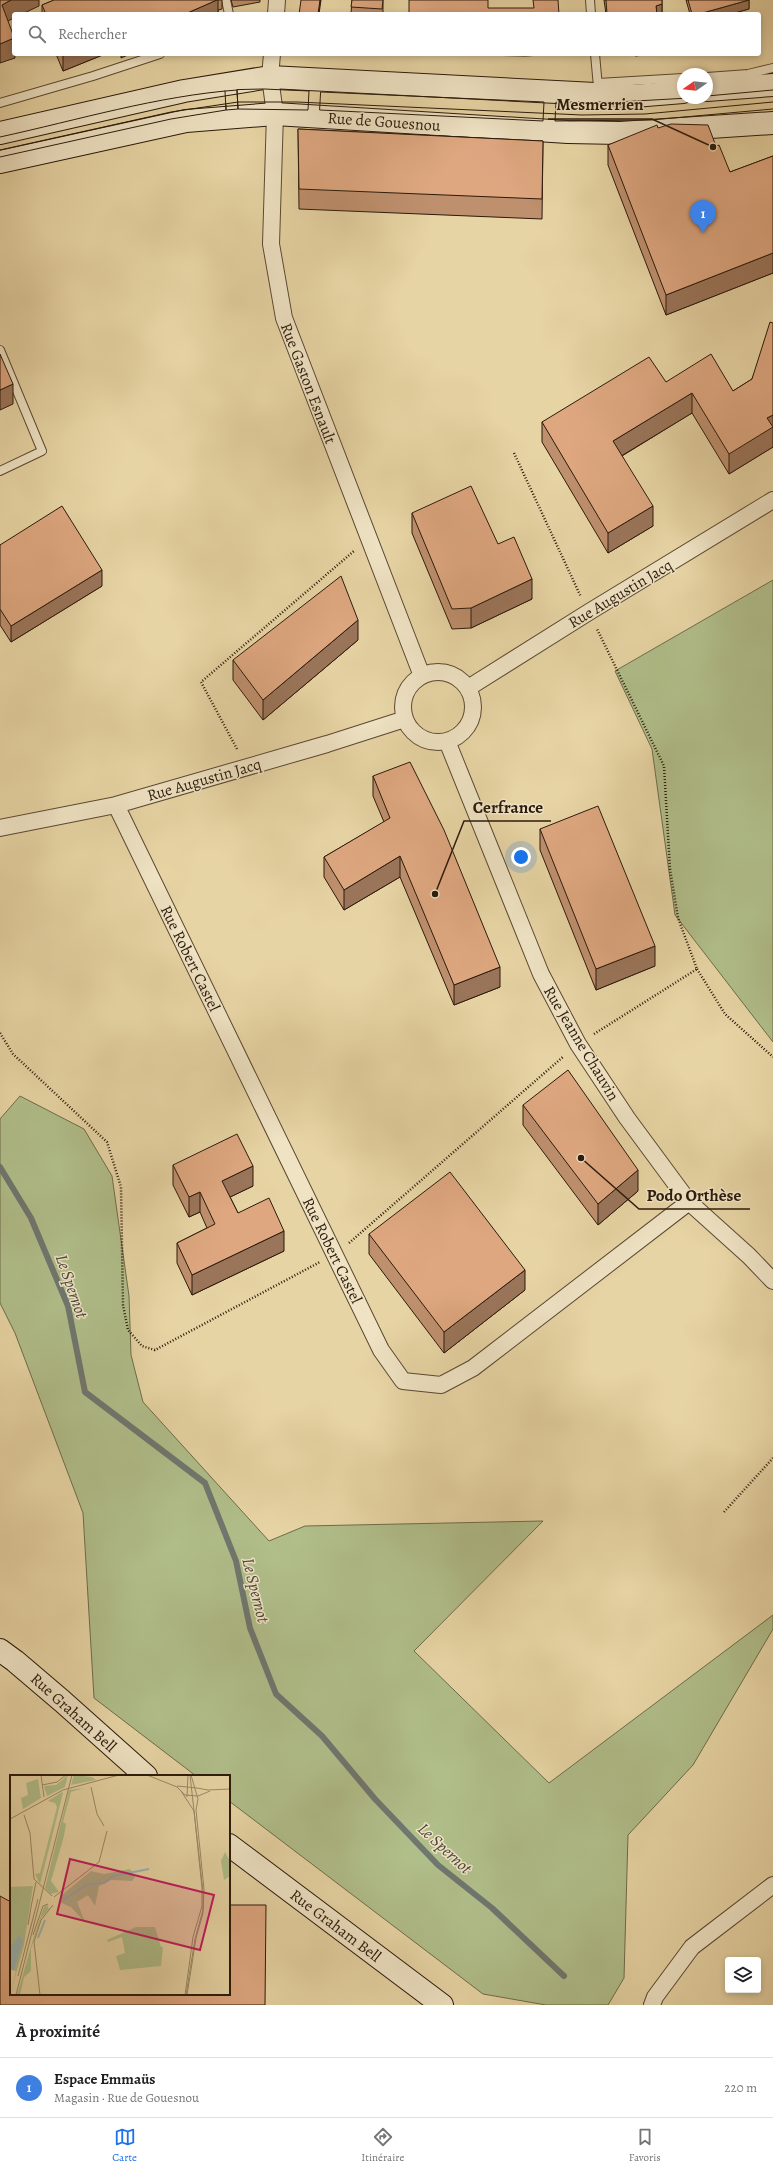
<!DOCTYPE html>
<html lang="fr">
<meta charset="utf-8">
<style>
:root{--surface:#fff;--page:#f6f6f6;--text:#202124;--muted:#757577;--line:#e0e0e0;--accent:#1a73e8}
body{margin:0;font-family:Alegreya,serif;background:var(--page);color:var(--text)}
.controls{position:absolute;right:12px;bottom:12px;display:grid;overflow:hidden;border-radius:4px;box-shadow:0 2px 6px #0003}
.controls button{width:36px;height:36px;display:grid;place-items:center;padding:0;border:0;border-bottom:1px solid var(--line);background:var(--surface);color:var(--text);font:20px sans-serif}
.compass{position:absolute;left:677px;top:68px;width:36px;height:36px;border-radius:50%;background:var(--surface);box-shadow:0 2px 6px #0003;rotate:256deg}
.you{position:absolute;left:521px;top:857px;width:14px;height:14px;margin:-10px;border:3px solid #fff;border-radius:50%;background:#1a73e8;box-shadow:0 0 0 6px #1a73e833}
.badge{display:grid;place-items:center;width:26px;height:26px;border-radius:50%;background:var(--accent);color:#fff;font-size:13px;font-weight:700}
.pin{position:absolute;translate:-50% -33px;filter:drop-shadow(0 1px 2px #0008)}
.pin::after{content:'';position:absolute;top:21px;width:14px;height:12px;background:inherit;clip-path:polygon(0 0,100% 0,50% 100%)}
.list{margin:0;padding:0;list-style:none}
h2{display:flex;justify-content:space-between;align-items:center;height:52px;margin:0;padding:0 16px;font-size:17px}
h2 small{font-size:13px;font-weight:400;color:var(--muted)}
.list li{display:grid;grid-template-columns:26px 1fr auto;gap:12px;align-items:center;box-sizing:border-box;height:60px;padding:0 16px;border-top:1px solid var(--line)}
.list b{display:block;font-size:15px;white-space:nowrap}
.list p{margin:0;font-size:13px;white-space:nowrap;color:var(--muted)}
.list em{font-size:13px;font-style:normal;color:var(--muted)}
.icon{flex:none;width:22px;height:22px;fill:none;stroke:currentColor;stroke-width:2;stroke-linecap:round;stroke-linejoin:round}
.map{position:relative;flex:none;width:773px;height:2005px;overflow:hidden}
.search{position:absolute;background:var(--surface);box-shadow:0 2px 6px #0003;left:12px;right:12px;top:12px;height:44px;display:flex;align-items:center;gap:10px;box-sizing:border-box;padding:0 14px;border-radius:4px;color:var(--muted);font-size:15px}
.sheet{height:112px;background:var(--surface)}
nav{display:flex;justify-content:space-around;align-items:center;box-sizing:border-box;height:56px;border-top:1px solid var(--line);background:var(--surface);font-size:11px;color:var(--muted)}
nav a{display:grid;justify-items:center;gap:2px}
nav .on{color:var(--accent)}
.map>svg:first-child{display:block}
.green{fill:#b0be8a;stroke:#6e6c4a}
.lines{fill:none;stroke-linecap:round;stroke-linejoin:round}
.stream{stroke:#6f776f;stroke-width:6}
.lane-casing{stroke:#5a4831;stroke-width:10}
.street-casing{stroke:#5a4831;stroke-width:18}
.secondary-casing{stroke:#2b1a0b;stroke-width:24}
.path{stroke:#2b1a0b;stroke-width:2.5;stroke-dasharray:1 2;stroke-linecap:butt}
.lane{stroke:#efe3c4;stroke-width:8}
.street{stroke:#efe3c4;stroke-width:16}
.secondary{stroke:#efe3c4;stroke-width:22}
.tram{stroke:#2b1a0b;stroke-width:1}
.wall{fill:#bf906e;stroke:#2b1a0b}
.shaded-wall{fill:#9b755a;stroke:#2b1a0b}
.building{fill:#dea780;stroke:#2b1a0b}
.labels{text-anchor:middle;stroke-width:3;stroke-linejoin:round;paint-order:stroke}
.street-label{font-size:16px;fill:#2b1a0b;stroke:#efe3c4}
.water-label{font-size:17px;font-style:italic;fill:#4d483d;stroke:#efe3c4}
.inset-river{fill:none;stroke:#9cb5b2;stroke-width:2}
.inset-road{fill:none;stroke:#9c8a67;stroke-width:1}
.view{fill:#c2185b;fill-opacity:0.15;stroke:#c2185b;stroke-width:2}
.inset-edge{fill:none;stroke:#2b1a0b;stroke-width:2}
.leader{fill:none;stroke:#2b1a0b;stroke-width:1.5}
.callout-dot{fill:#2b1a0b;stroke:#efe3c4;stroke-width:1.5}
.callout-label{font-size:17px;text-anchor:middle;font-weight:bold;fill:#2b1a0b;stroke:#efe3c4;stroke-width:3;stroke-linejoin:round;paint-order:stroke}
</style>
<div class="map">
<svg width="773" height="2005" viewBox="0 0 773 2005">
<rect width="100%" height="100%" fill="#e7d4a4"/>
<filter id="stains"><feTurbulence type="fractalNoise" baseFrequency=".005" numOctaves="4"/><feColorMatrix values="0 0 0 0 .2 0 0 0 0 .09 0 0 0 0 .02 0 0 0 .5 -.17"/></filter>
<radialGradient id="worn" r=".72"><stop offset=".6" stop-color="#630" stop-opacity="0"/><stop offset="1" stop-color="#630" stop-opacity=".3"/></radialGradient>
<path class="green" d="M773,580V1042L675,915L652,749L615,671Z
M20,1096L84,1129L112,1176L129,1296L131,1355L143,1402L269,1541L305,1526L543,1521L414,1651L549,1783L773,1615V1629L693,1765L628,1835L624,1978L608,2005H546L483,1994L229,1801V1776H196L94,1698L83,1513L15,1333L0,1303V1119Z"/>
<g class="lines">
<path class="stream" d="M0,1167L31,1218L68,1306L85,1392L205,1483L236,1561L250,1628L276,1694L322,1736L375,1799L438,1865L492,1908L564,1976"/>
<defs>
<path id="lane" d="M226,0L229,14
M590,0L591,14
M595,54L598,87
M707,77L748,74L773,68
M598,83L683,78
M0,103L93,76L160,54
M0,350L42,451L0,471"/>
<path id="street" d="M276,14L277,0
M272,54L270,77L275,114L271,244L284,318L422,676
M403 707a35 35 0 1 1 70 0a35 35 0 1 1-70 0Z
M468,688L589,612L773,500
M447,741L541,974L578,1044L627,1118L689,1202L749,1256L773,1281
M116,805L381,1350L403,1381L441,1385L473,1368L689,1202
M0,828L116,805L327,744L405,719
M652,2005L655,1997L692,1947L773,1885"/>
<path id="secondary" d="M707,90L773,85
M0,133L184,91L270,77L634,96L683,92
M0,162L186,121L275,114L568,132L620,133L773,123
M0,1650L15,1661L62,1701L146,1776
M229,1845L442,2005"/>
</defs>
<use href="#lane" class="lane-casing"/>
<use href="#street" class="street-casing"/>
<use href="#secondary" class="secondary-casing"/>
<path class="path" d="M514,453L581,597
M237,749L201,682L354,551
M697,969L725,1014L773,1057
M0,1033L13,1054L107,1142L121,1187L123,1305L128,1330L142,1346L155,1350L320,1262
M594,1034L697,969L678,918L670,869L664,766L597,629
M349,1243L564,1056
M724,1512L773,1458"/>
<use href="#lane" class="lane"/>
<use href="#street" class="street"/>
<use href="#secondary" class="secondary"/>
<path class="tram" d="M264,89L309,91L308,110L238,109L237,90Z
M321,92L544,102L543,121L320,110Z
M707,96L773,90
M689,98L618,102H556L555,121L651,120L773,109
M0,137C78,120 157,96 237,90L238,109L226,110L225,91
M0,150L171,112L238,102H297L582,115L645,114L773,102
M0,157L171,119L226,110V105"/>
</g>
<path class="wall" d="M54,0H222V9L218,10V14H42V5Z
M231,0H260V2L233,7Z
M352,0H383V14H351Z
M604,0H662V14H606Z
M686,0H749V9L731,14H690Z
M56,54H105L63,71Z
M477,54H561L525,56L477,55Z
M635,54H655L635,56Z
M658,128L716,146L730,172L773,156V273L666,315L608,165V145Z
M298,129L543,141L542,219L299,209Z
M773,323V447L729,474L692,413L622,456L653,526L608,553L542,442V422L666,382L733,391L752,379Z
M412,513L498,544L532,599L471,628L452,629L412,533Z
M0,545L102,586L11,642L0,625Z
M358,640L263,720L233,680V660Z
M373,776L500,987L454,1005L400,877L344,910L324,877V857L384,822L373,796Z
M540,829L655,966L596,990L540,850Z
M523,1105L638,1191L598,1225L523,1125Z
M173,1165L253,1186L230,1197L238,1213L284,1251L192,1295L177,1263V1243L207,1228L200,1212L189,1217L173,1185Z
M369,1234L525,1290L444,1353L369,1254Z"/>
<path class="shaded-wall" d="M11,0H39V6L22,14H14V18L2,24V5Z
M217,0H218V14H185Z
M320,0H321L319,14H318Z
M749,0V9L731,14H699Z
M662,4V14H656V6Z
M14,38L15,58L0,63V44Z
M66,54H105L63,71V55Z
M121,54H130L121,58Z
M773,253V273L666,315V295Z
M13,384V404L0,410V390Z
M692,393V413L613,461V441Z
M773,415V447L729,474V454L767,418Z
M653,506V526L608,553V533Z
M102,570V586L11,642V626Z
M532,579V599L471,628V608Z
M358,620V640L263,720V700Z
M400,856V877L344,910V890Z
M655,946V966L596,990V969Z
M500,967V987L454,1005V985Z
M253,1166V1186L222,1201V1181Z
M638,1170V1191L598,1225V1204Z
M200,1192V1212L189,1217V1197Z
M284,1231V1251L192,1295V1275Z
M525,1270V1290L444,1353V1332Z"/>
<path class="building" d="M0,0H11L2,5L14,37V38L0,44Z
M54,0H217L185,14H46L42,5Z
M301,0H320L318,14H299Z
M352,0H383L382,9L351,7Z
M409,0H488V8H534L533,0H558L559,14H409Z
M606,0H662V4L656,6L657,14H607Z
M688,0H749L699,14H692Z
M671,124L708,125L716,146L719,145L730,172L773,156V253L666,295L608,145L657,125L658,128Z
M298,129L543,141L542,199L299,189Z
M770,322L773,323V415L767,418L773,427L729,454L692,393L613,441L653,506L608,533L542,422L649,357L666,382L711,354L733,391L752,379Z
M0,354L13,384L0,390Z
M471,486L498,544L514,537L532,579L471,608L452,609L412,513Z
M62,506L102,570L11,626L0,609V545Z
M341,576L358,620L263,700L233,660Z
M410,762L444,830L500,967L454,985L400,856L344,890L324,857L390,818L373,776Z
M598,806L655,946L596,969L540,829Z
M568,1070L638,1170L598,1204L523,1105Z
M237,1134L253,1166L222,1181L238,1213L269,1198L284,1231L192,1275L177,1243L215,1224L200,1192L189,1197L173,1165Z
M450,1172L525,1270L444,1332L369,1234Z
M0,1896L11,1902V1994H229V1905H266L265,2005H0Z"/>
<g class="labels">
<g class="street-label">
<text transform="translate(384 121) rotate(4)" y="6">Rue de Gouesnou</text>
<text transform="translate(309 383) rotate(69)" y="6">Rue Gaston Esnault</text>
<text transform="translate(620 593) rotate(-31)" y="6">Rue Augustin Jacq</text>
<text transform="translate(204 779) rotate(-16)" y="6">Rue Augustin Jacq</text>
<text transform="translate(191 958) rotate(64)" y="6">Rue Robert Castel</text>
<text transform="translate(582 1043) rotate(59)" y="6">Rue Jeanne Chauvin</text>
<text transform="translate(333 1250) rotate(64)" y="6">Rue Robert Castel</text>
<text transform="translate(74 1712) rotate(42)" y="6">Rue Graham Bell</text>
<text transform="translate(336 1925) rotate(37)" y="6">Rue Graham Bell</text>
</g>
<g class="water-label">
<text transform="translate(72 1286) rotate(71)" y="6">Le Spernot</text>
<text transform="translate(256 1590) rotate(76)" y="6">Le Spernot</text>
<text transform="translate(445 1848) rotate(43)" y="6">Le Spernot</text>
</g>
</g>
<g transform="translate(10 1775)">
<rect width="220" height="220" fill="#e7d4a4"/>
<path d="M58,0L55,12L37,21L34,11L46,10ZM64,0L82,2L86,5L61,10ZM28,4L31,23L13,34L11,23L18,20L16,8ZM74,13L61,17L53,47L56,49L54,61L41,106L49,117L41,119L35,113L59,15ZM52,17L53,18L30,109L25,99L30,98L47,32L45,28L38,26ZM215,77L220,86V101L214,105L211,86ZM120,94L125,102L122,106L101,105L89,111L85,131L78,120L67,127L75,147L61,132L49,127L53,119L81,96L94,99ZM23,111L14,170L0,220L6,196L0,195V112ZM37,130L39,134L31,143L21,174V196L14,202L10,220H7L24,161L34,132ZM126,152H145L151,172H153L151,191L110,195L106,181L115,178L112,162L98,167L97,165Z" fill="#b0be8a"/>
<path d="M8,161L12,163L13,166L4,195L0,194V173Z" fill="#9cb5b2"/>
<path class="inset-river" d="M53,125L78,109L94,108L103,101L139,94M28,163L35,145"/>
<path class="inset-road" d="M31,0L34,22M137,0L167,12L175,20L188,21M32,10L47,7L56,0M167,11L187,13M81,12L87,39L94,51M187,13L198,15L220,14M171,16L184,36L192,113V131L183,162L175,220M188,21L200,16M177,22L178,0M14,40L20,58L24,104L42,121M0,44L53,15L109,0M44,122L89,87L97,56M21,132L26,107M18,150L21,132M23,160L33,131L38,129M8,201L28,124M6,220L62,0M30,220L24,167L31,145L43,130M176,220L185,164L193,135V116L180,0M177,220L186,163L193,138L194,114L186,35L188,24L181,0"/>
<path class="view" d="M60,84L204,120L190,175L47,139Z"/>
<rect width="220" height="220" class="inset-edge"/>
</g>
<path class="leader" d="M713 147L652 119H548M435 894L464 821H551M581 1158L639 1209H750"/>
<g class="callout-dot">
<circle cx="713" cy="147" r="4"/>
<circle cx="435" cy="894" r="4"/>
<circle cx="581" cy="1158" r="4"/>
</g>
<g class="callout-label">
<text x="600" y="110">Mesmerrien</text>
<text x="508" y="813">Cerfrance</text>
<text x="694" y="1201">Podo Orthèse</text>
</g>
<rect width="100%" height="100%" filter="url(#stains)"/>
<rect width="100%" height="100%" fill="url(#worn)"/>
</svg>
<div class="controls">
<button><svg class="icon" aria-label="layers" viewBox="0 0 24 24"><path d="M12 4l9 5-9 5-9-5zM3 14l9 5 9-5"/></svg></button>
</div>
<svg class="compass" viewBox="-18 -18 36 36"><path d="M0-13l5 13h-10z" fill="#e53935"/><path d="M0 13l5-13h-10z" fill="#757577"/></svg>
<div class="you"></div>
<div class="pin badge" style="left:703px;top:233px;background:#3f7fe0">1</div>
<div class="search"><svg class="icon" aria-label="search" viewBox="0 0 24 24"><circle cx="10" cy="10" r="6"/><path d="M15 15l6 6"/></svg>Rechercher</div>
</div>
<section class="sheet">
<h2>À proximité<small></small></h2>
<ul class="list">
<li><span class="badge" style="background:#3f7fe0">1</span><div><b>Espace Emmaüs</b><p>Magasin · Rue de Gouesnou</p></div><em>220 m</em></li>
</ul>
</section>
<nav>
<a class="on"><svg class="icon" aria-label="map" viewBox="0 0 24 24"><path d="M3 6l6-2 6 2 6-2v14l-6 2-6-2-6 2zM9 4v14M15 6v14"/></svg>Carte</a>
<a><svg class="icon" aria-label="directions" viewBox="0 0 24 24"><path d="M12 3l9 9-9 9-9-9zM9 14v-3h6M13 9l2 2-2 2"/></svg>Itinéraire</a>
<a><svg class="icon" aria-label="saved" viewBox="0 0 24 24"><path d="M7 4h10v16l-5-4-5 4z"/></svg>Favoris</a>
</nav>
